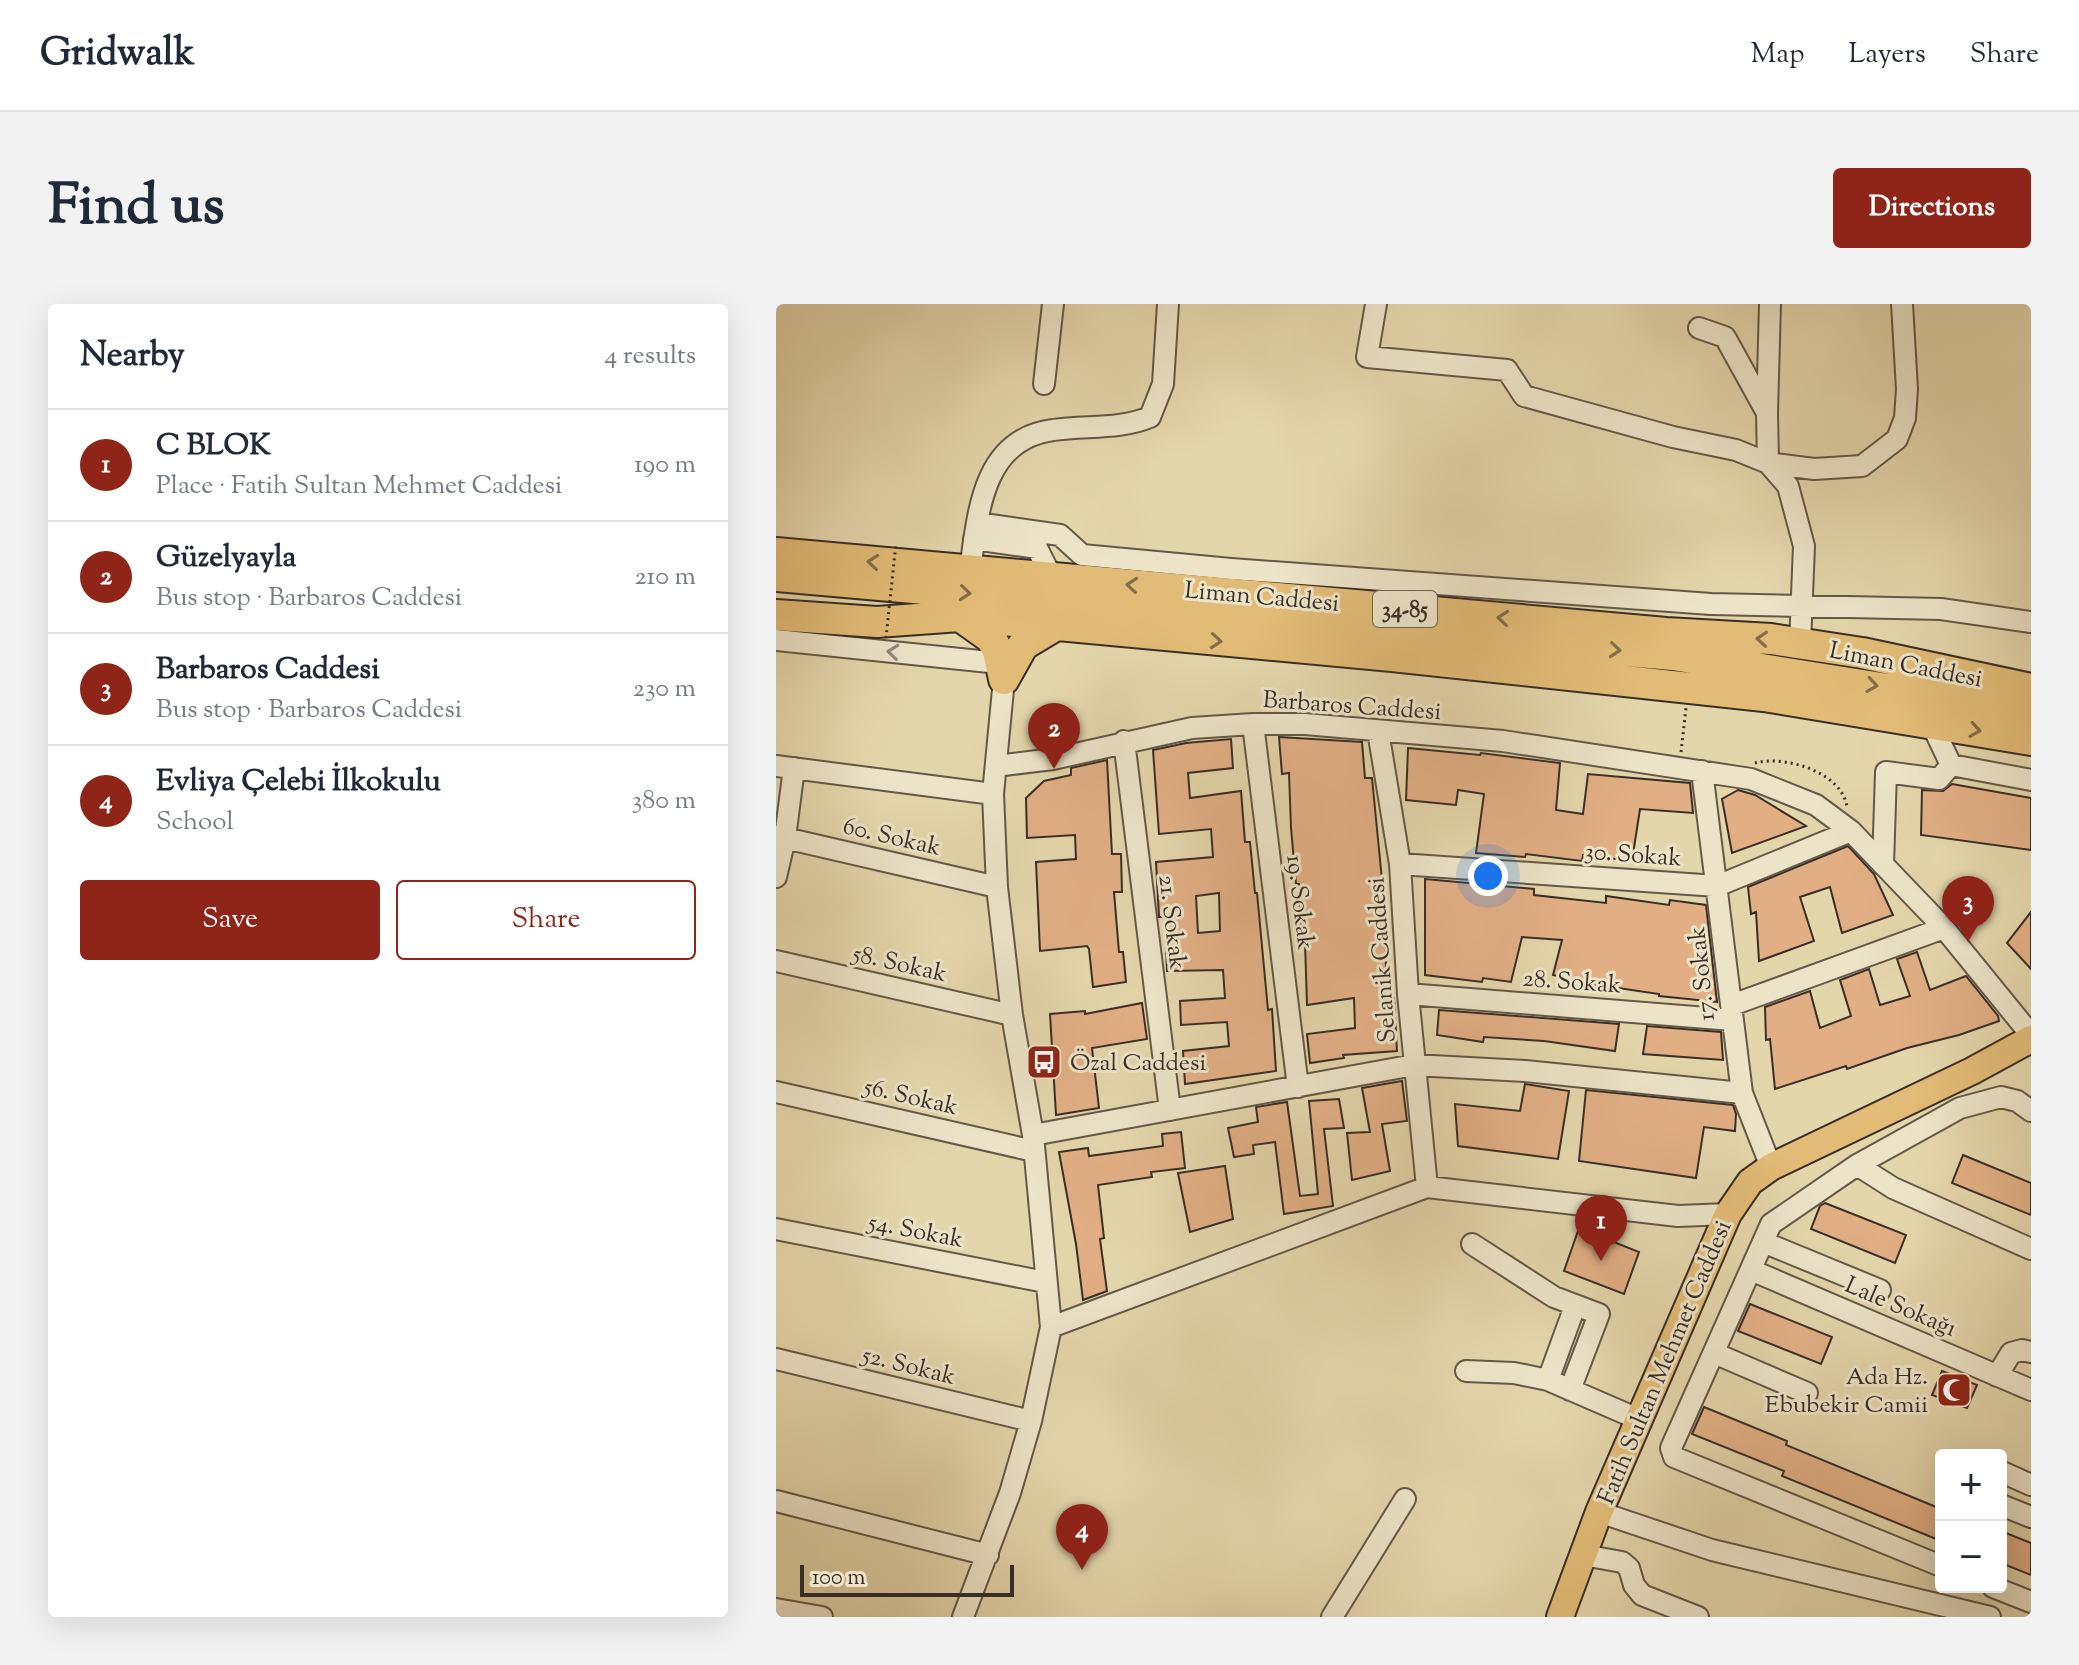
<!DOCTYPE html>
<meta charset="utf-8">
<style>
:root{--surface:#fff;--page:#f2f2f3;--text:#1f2937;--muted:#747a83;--line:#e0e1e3;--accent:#8f2418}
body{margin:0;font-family:"Sorts Mill Goudy",serif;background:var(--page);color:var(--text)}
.controls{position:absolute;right:24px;bottom:24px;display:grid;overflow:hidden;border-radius:8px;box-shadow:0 8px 32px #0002}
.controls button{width:72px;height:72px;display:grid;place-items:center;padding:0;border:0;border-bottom:2px solid var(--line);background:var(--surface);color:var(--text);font:40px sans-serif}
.scale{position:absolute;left:24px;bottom:20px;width:214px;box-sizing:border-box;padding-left:8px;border:4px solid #392e27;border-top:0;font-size:22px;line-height:28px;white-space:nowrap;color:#392e27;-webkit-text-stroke:6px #ede4c8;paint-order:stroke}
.you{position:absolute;left:712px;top:572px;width:28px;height:28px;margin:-20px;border:6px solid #fff;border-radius:50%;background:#1a73e8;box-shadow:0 0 0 12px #1a73e833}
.badge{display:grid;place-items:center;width:52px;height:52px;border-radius:50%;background:var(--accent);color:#fff;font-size:26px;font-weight:700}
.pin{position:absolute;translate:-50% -66px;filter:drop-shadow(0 2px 4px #0008)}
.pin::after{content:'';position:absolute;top:42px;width:28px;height:24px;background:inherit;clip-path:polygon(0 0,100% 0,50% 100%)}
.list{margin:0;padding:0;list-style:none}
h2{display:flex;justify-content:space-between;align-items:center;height:104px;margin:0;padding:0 32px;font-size:34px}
h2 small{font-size:26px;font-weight:400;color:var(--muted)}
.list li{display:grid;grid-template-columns:52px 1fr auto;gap:24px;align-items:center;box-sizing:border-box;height:112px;padding:0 32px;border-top:2px solid var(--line)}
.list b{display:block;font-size:30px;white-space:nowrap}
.list p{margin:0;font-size:26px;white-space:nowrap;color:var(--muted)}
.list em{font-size:26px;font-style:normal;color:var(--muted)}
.actions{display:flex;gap:16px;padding:24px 32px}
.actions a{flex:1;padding:18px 0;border:2px solid var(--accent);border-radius:8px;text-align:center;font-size:28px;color:var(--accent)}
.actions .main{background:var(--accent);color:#fff}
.map{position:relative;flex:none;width:1255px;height:1313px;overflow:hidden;border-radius:8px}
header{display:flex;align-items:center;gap:48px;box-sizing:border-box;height:112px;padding:0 40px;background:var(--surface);border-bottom:2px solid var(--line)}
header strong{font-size:38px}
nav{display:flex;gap:44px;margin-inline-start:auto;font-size:28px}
.intro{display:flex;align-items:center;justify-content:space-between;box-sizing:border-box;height:192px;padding:0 48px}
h1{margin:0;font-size:56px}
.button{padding:20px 36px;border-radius:8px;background:var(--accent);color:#fff;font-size:28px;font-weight:700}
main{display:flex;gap:48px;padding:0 48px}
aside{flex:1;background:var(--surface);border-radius:8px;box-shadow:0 8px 32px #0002}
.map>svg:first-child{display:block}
.building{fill:#e2af85;stroke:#392e27;stroke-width:2;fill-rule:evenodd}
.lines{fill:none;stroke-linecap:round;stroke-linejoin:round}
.minor-casing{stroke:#645848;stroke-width:24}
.major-casing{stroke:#392e27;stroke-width:30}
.highway-casing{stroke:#392e27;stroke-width:34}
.path{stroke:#392e27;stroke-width:3;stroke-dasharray:2 4;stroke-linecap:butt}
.minor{stroke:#ede4c8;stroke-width:20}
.major{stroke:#e2bb76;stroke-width:26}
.highway{stroke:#e2bb76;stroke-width:30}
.path-bridge{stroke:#392e27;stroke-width:3;stroke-dasharray:2 4;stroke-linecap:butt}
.oneway{stroke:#856d4b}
.oneway2{stroke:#938978}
.labels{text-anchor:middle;stroke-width:6;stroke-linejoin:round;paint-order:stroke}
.shield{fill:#ede4c8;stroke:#6f6557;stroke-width:2}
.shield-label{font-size:22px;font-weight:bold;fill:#392e27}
.street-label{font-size:24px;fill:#392e27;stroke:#ede4c8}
.poi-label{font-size:24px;fill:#392e27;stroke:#ede4c8;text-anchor:start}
</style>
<header>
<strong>Gridwalk</strong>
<nav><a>Map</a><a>Layers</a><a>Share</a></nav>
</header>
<div class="intro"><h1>Find us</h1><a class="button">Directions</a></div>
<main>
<aside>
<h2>Nearby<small>4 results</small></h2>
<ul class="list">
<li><span class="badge">1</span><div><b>C BLOK</b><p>Place · Fatih Sultan Mehmet Caddesi</p></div><em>190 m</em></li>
<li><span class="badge">2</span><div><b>Güzelyayla</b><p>Bus stop · Barbaros Caddesi</p></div><em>210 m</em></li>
<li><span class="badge">3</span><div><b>Barbaros Caddesi</b><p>Bus stop · Barbaros Caddesi</p></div><em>230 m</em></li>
<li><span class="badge">4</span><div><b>Evliya Çelebi İlkokulu</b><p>School</p></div><em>380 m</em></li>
</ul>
<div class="actions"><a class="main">Save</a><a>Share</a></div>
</aside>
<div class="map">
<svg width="1255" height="1313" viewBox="0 0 1255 1313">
<rect width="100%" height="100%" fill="#e4d6ab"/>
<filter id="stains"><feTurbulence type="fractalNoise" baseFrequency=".0025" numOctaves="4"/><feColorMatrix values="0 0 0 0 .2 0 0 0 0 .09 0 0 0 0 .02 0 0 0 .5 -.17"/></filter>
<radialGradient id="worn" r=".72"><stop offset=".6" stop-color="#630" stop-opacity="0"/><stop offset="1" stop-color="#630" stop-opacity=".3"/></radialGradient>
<path class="building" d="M503,433L586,438L589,474H596L606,576L610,663L614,694H618L621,747L567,751L568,754L534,759L531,730L579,724L578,694L531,701L529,639H525L523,580H520L515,524L513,469L506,470Z
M455,435L457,464L412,469L414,494L465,487L469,538H474L479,589H481L492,706L496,705L500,767L409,780L407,747L453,742L451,718L405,721L404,697L449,694L447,666L391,667L389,613H383L380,558L437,553L435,525L383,530L377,446L410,439ZM443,589L444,627L422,629L420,592Z
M632,444L704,451L705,449L784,459L780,506L807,510L812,470L914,479L917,509L864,505L856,557L807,551L806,557L750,550L749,553L700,549L708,490L682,486L680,501L630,496Z
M331,456L336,550H345L346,588H338L343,648H347L350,678L317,683L313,645L311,642L264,647L260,558L300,555L299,531L251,534L250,494L268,477L295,471V464Z
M1176,480L1255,494V546L1145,531L1146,486L1167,487Z
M962,486L979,491L1030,522L956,549L946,495Z
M1072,542L1098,570L1117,611L1066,629L1054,583L1024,593L1038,637L983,657L980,608L975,610L972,583Z
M649,575L758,585V591L830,599V592L893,601L894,596L930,601L941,698L883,692V690L822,681L777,671L786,636L746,633L735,678L707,674L706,678L649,671Z
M1255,608V665L1231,639Z
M1141,648L1154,686L1190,672L1222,712L1223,717L1183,731L1131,744L1071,765L1070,762L999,785L994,735L990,736L989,703L1034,687L1044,724L1075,712L1064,676L1093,665L1104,701L1134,692L1121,655Z
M366,699L371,735L316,744L323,804L280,811L274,710L309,707V710Z
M663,706L843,720L839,747L768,737L708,733L707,738L661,731Z
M871,722L945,728L947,756L867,750Z
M626,777L631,817L606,820L614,867L576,876L571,829L594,828L586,784Z
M749,780L793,787L782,855L682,842L679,800L744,807Z
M810,786L957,801L960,810L959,827L928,823L920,874L803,857Z
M563,795L568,824L548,825L557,902L508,910L499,838L477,841L478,850L458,853L452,824L482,818L480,803L511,798L524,892L542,890L533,797Z
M405,828L409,864L375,868L376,873L322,881L328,934L324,935L331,987L307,996L300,940L283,848L312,844L313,852L387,842L386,830Z
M1187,851L1255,879V911L1176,879Z
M449,862L457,915L414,928L402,869Z
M1049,899L1130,931L1119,959L1035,925L1044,902Z
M803,924L863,948L848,990L788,967Z
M974,1000L1056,1033L1045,1060L962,1027Z
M1166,1067L1201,1081L1191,1104L1156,1091Z
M928,1103L1011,1137L1010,1141L1165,1205V1237L1006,1172L1008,1167L916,1130Z
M1225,1227L1255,1239V1271L1225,1259Z"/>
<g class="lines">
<defs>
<path id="minor" d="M600,0L591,53L731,66L748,92L897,133L960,146L992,159L1038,165L1086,162L1121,135L1129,114L1131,85L1126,0
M923,24L949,33L991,109L992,159L1012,182L1028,242L1024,340
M268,80L277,0
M991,109L994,0
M201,219L284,231L306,251L455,265L935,300L1165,305L1255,318
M198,235L261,244L276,274
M194,266C202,210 206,135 277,126C310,121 343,126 374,113L387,80L392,0
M0,336L223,359
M1155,419L1175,461L1255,476
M477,420L522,783
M602,427L624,560L632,690L651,883
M348,437L394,806
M0,462L217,490
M220,462L277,455L416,424L477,420H529L727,437L975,475L1040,501L1075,527L1168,624L1255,731
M926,467L966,789L995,863
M0,532L221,583
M624,560L941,582L1075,527
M1107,561L1110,468L1163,475L1175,461
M0,573L9,534L18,464
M0,657L236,711
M632,690L956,716
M956,701L1168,624
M0,788L258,847
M257,831L638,761L749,767L966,789
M1081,861L1117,884L1255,945
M0,925L269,978
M987,938L1104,986
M696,940L778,993L823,1010L794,1086
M975,966L1255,1086
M275,1023L651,883L902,912L952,910
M938,1049L1031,1089
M0,1055L255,1117
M690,1067L738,1069L772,1076L862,1115
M1221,1072L1235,1049L1246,1046L1255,1048
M772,1076L799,1002
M1226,1168L1255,1181
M0,1197L212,1251
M1225,1201L1255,1213
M823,1208L936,1246L1214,1313
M807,1251L846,1258L853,1264L858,1281L866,1291L922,1313
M1165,1262L898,1153L895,1144L995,920L1081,861L1184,804L1225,793L1241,797L1255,807
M1217,1283L1255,1298
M0,1305L46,1313
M187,1313L234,1189L255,1117L275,1023L257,831L236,711L221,583L217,490L228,375
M556,1313L629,1195"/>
<path id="major" d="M784,1313L823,1208L952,910L974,878L995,863L1196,767L1255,735"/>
<path id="highway" d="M0,249L890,329L995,335L1086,349L1255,385
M0,272L897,351L1255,408
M0,311L101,318L184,312L616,352L988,392L1255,436
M184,312L215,334L222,347L228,375
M228,375L247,341L277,323"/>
</defs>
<use href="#minor" class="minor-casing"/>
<use href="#major" class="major-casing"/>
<use href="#highway" class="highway-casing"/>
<path class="path" d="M905,448L910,404
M979,459C1009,451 1066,468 1071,503"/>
<use href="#minor" class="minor"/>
<use href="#major" class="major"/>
<use href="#highway" class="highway"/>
<path class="path-bridge" d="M110,334L120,239"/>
</g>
<defs><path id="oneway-chevron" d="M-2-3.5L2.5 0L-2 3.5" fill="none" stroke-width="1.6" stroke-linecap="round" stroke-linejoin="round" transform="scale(2)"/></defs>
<g class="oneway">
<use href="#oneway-chevron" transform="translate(97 258) rotate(-175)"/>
<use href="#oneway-chevron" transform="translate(356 281) rotate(-175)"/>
<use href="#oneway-chevron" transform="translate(189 289) rotate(5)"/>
<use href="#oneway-chevron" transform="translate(727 314) rotate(-175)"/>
<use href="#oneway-chevron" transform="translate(986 335) rotate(-176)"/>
<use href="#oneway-chevron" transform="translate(440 337) rotate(5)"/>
<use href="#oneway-chevron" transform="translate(839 346) rotate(5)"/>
<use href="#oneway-chevron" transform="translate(1096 381) rotate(9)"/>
<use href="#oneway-chevron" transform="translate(1199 426) rotate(9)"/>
</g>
<use class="oneway2" href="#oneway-chevron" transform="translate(117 348) rotate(-174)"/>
<defs>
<symbol id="bus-square" viewBox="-11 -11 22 22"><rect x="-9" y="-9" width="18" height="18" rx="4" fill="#8f2418" stroke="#ede4c8"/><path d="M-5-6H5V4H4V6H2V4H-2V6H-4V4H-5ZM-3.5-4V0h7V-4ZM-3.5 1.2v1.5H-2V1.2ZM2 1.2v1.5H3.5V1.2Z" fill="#fff"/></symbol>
<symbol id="mosque-square" viewBox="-11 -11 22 22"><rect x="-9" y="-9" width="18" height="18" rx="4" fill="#8f2418" stroke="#ede4c8"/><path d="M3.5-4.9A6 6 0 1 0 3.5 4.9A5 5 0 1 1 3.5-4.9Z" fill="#fff"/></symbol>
</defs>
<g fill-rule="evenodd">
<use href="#bus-square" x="248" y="738" width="40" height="40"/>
<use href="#mosque-square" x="1158" y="1066" width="40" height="40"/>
</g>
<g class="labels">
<rect class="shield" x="597" y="287" width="64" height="36" rx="6"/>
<g class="shield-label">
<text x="629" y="313">34-85</text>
</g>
<g class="street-label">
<text transform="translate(486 292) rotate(5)" y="8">Liman Caddesi</text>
<text transform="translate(1130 360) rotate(11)" y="8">Liman Caddesi</text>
<text transform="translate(576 401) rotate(4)" y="8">Barbaros Caddesi</text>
<text transform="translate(116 532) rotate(13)" y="8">60. Sokak</text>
<text transform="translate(857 550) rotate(4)" y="8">30. Sokak</text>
<text transform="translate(525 598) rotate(83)" y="8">19. Sokak</text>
<text transform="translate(397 618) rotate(83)" y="8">21. Sokak</text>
<text transform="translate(605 656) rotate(-94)" y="8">Selanik Caddesi</text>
<text transform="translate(124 659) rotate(13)" y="8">58. Sokak</text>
<text transform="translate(925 670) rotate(-96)" y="8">17. Sokak</text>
<text transform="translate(796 677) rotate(4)" y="8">28. Sokak</text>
<text transform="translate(135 792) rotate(13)" y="8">56. Sokak</text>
<text transform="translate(140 926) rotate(11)" y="8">54. Sokak</text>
<text transform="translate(1125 1002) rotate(23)" y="8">Lale Sokağı</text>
<text transform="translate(888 1058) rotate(-67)" y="8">Fatih Sultan Mehmet Caddesi</text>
<text transform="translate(133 1061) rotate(14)" y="8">52. Sokak</text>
</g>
<g class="poi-label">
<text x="294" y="766">Özal Caddesi</text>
<text x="1152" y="1080" text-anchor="end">Ada Hz.<tspan x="1152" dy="28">Ebubekir Camii</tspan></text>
</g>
</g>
<rect width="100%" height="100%" filter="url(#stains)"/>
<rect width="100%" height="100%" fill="url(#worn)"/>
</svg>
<div class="controls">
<button>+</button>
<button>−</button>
</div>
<div class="scale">100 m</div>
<div class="you"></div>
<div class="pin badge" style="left:825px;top:957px">1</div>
<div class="pin badge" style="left:278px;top:465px">2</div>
<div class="pin badge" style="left:1192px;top:638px">3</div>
<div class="pin badge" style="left:306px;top:1266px">4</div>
</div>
</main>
